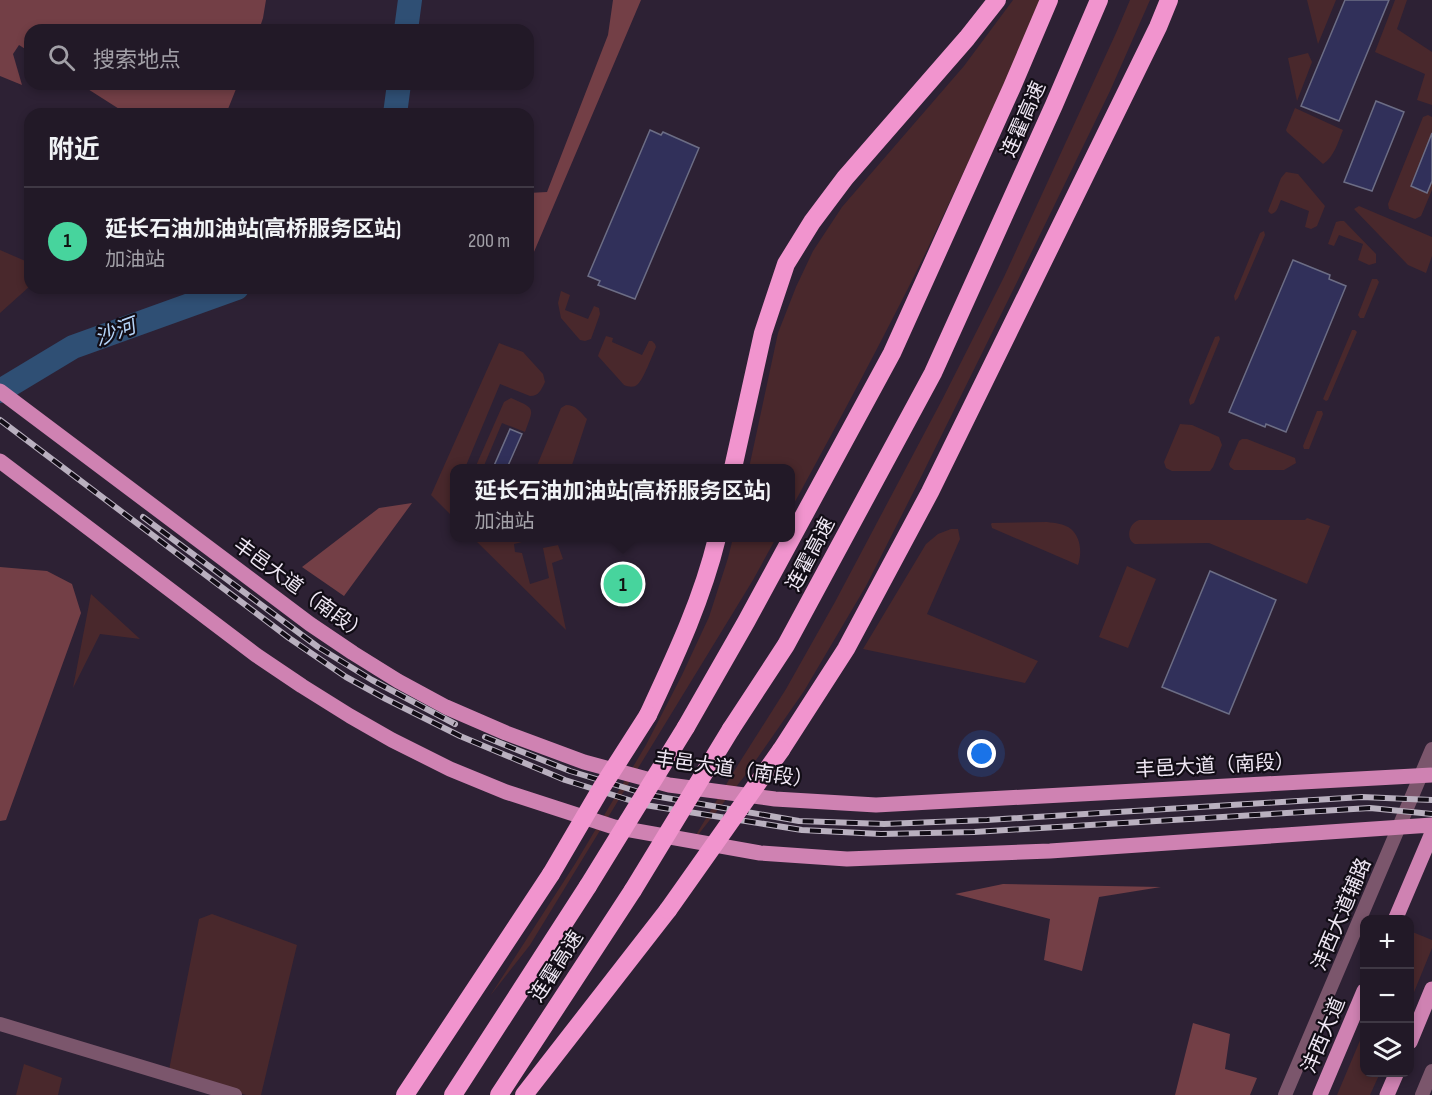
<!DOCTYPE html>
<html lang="zh">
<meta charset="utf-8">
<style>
:root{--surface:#221927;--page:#2a222f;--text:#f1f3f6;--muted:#a2a0a7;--line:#3f3844;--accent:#47d49d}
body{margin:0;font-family:"Sofia Sans Condensed","Noto Sans SC",sans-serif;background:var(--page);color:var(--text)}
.controls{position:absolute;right:18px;bottom:18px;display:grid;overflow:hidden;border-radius:12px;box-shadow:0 3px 9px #0003}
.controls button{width:54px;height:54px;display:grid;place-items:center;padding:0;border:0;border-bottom:2px solid var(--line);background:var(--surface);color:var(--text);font:30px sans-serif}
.you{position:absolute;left:982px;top:754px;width:21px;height:21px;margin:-15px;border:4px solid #fff;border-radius:50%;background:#1a73e8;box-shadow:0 0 0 9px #1a73e833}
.badge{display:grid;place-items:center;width:39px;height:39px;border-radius:50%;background:var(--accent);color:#111;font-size:20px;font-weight:700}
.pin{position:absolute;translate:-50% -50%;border:3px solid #fff;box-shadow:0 2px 6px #0006}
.popup{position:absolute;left:450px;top:464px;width:345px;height:78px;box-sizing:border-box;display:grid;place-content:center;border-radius:12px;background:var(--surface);filter:drop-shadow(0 2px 4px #0005);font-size:20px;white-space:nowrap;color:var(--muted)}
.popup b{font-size:22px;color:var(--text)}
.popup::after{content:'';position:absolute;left:50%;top:100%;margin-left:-12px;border:12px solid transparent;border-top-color:var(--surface)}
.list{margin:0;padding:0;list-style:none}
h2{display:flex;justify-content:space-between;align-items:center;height:78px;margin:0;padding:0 24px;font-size:26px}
h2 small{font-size:20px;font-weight:400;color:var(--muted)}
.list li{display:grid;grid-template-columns:39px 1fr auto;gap:18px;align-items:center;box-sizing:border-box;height:108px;padding:0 24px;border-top:2px solid var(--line)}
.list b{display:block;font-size:22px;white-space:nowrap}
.list p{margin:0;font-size:20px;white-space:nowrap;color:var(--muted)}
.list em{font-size:20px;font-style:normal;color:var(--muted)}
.icon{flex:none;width:33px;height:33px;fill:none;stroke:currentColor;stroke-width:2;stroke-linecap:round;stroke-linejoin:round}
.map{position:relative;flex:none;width:1432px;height:1095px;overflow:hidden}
.search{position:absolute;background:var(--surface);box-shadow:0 3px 9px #0003;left:24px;top:24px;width:510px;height:66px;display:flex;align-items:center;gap:15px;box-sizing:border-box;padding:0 21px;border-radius:18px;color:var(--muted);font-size:22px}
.panel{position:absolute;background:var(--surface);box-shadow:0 3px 9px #0003;left:24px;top:108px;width:510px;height:186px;border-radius:18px}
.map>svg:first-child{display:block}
.green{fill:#49282c}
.forest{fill:#733f46}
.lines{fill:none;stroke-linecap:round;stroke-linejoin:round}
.river{stroke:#2f4f74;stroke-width:24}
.building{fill:#31305a;stroke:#6c6d85;stroke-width:1.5}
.minor{stroke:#7b566c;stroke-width:14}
.major{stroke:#cf82b2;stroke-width:15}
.highway{stroke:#f194ce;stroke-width:18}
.rail-casing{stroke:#b9b0bf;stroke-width:6}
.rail{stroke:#120d16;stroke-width:4;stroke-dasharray:11;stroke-linecap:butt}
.highway-bridge{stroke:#f194ce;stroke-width:18}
.labels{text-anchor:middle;stroke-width:4.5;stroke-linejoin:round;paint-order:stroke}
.street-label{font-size:20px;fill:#efe7f4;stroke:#120d16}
.water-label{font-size:21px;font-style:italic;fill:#b5d4f8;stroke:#120d16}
</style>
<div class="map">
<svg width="1432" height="1095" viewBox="0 0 1432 1095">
<rect width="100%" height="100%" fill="#2d2134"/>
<path class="green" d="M1013,0H1042C1005,83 967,166 928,248C885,336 838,423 791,509V468H749L778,333L796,287L813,251L842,207L964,66Z
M1130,0H1150L1110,91L1017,282L922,475L866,586L804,691L747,773L690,845L736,768L786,689L835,602L942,400L1004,277L1116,33Z
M1307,0H1336L1318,44Z
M1395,0H1407L1397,29L1432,52V105L1417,100L1425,74L1375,52Z
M1308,53L1312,62L1297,101L1288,58Z
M1295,108L1343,130C1338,142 1334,157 1323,164L1287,132L1286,130Z
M1428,115L1432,117V190L1421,216L1415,219L1389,209L1388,204L1423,117Z
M1286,172L1298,174L1325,206L1317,226L1311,229L1305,227L1309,211L1281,200C1278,205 1278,213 1271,214L1268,211L1281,178Z
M1359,206L1432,237V256L1426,273L1408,265L1354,209Z
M1340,221H1344L1376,254V263L1369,265L1358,260L1363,244L1339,235L1334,246L1328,244L1336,222Z
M1264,231L1265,235L1238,298L1235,301L1234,296L1260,233Z
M0,250L30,263V286L0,313Z
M1372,279H1377L1379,282L1364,318H1360L1358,315Z
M561,291L570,295L565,310L588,319L594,306L599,308L600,314L591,339L585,341L580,340L561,318L558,303Z
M1352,330H1355L1357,332L1328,400L1326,401L1323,399Z
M606,336L613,338L612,342L642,355L649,341H652L655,344L656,347C652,356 644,378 638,384C634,388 629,387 624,385L598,356L599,353Z
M1219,336L1220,339L1194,403L1190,405L1189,400L1215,337Z
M499,343L523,352L543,374L545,382C541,390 539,396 530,396L500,384L465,468H455V519L431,495Z
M511,398C536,409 534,407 525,432L502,423L483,468H475L504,402Z
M566,405C576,405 580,412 587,419L571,468H536L561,408Z
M1317,411H1322L1323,414L1309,449H1304L1303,446Z
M1180,424L1192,425L1219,437L1222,445L1213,467L1210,471H1172L1166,468L1164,462Z
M1242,439H1247L1295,458L1296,463L1284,470H1234L1230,467L1229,464L1239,441Z
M1307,518L1330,526L1307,584L1209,543L1135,544C1125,539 1129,523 1139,520H1305Z
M1047,522C1055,523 1065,524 1071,529C1081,538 1082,553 1078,565L992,528L991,524L992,523Z
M951,529H958L960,539L927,614L1038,661L1025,683L863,649L926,544L938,534Z
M473,538H538L514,544L515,552L522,553L530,584L549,578L543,548L558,545L563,559L552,563L566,630Z
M733,538H776L753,580L530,945L490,996L575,864L646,745L682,675L709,617L728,558Z
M1127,566L1156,579L1128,648L1099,637Z
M91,594L140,639L100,634L73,688Z
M212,914L297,945L261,1095H246L169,1070L199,919Z
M1410,931L1432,940V948L1410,1002Z
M1364,1031V1072L1380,1073L1370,1095H1337Z
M24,1064L62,1078L58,1095H16Z"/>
<path class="forest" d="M0,0H266L263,18L259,30H30V52L19,45L13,54L22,85L0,76Z
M613,0H641L528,266V193L547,192L608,35Z
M80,84H238L226,114H127Z
M412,503L344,596L302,567L379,508Z
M0,567L47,571L72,584L81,613L6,820L0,821Z
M1003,884L1161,887L1099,897L1082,971L1044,960L1050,919L955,894Z
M1193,1023L1230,1034L1225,1069L1257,1078L1250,1095H1175Z"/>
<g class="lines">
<path class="river" d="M406,30L410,0
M395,114L399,84
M0,391L73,347L237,288"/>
</g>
<path class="building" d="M1345,0H1389L1339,121L1301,106Z
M1376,101L1404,112L1372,191L1344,182Z
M650,130L661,135L663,132L699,148L635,299L598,285L600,281L588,276Z
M1432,133V181L1427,193L1411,186Z
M1293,260L1330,275L1329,279L1346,286L1286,432L1266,424L1265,427L1229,412Z
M510,429L522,434L507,468H493Z
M1210,571L1276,600L1229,714L1162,687Z"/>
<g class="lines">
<path class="minor" d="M0,1024L235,1095
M1285,1095L1432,749
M1422,1095L1432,1071"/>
<path class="major" d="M0,391L310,624L353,653L398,681L446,707L506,733L584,762L669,785L775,799L876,805L1432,775
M0,461L256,655L302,686L350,716L392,740L450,769L506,792L614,827L760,853L847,859L1050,851L1432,825
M1395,920L1432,833
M1410,1042L1432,989
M1320,1095L1364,991
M1387,1095L1397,1072"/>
<path class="highway" d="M733,468L763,333L786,264L812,222L845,178L967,38L997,0
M648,715C675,657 702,600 717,538
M686,727L746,622L892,353L1012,87L1049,0
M731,729L786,645L933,373L1054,105L1099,0
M781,750L846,649L930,492L1158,27L1169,0
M405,1095L551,874
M453,1095L588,886
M499,1095L633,890
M524,1095L668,910"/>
<defs>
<path id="rail" d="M0,420L289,638L346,677L386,699L460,736L565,780L645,805L802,830L881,834L974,832L1370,808L1432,814
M143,517L318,647L372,680L455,724
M485,737L570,771L649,795L799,821L884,824L987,820L1362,797L1432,800"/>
</defs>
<use href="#rail" class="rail-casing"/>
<use href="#rail" class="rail"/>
<path class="highway-bridge" d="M551,874L602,787L648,715
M588,886L686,727
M633,890L731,729
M668,910L781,750"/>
</g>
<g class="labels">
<g class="street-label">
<text transform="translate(1023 119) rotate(-66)" y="7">连霍高速</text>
<text transform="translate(810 554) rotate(-62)" y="7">连霍高速</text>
<text transform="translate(301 589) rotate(36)" y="7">丰邑大道（南段）</text>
<text transform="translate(1215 765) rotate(-3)" y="7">丰邑大道（南段）</text>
<text transform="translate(734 769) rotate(8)" y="7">丰邑大道（南段）</text>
<text transform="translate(1341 914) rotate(-67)" y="7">沣西大道辅路</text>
<text transform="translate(556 966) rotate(-57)" y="7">连霍高速</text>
<text transform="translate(1323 1035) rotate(-67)" y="7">沣西大道</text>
</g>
<g class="water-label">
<text transform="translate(115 332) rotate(-20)" y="7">沙河</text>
</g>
</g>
</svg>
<div class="controls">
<button>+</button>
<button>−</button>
<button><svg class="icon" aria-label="layers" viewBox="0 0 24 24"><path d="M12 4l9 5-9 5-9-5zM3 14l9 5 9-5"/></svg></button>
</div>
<div class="you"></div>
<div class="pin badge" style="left:623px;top:584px">1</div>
<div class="popup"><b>延长石油加油站(高桥服务区站)</b>加油站</div>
<div class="search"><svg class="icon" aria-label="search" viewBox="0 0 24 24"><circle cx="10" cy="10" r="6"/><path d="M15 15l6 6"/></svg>搜索地点</div>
<section class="panel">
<h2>附近<small></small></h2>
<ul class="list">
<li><span class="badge">1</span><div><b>延长石油加油站(高桥服务区站)</b><p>加油站</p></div><em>200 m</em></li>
</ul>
</section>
</div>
